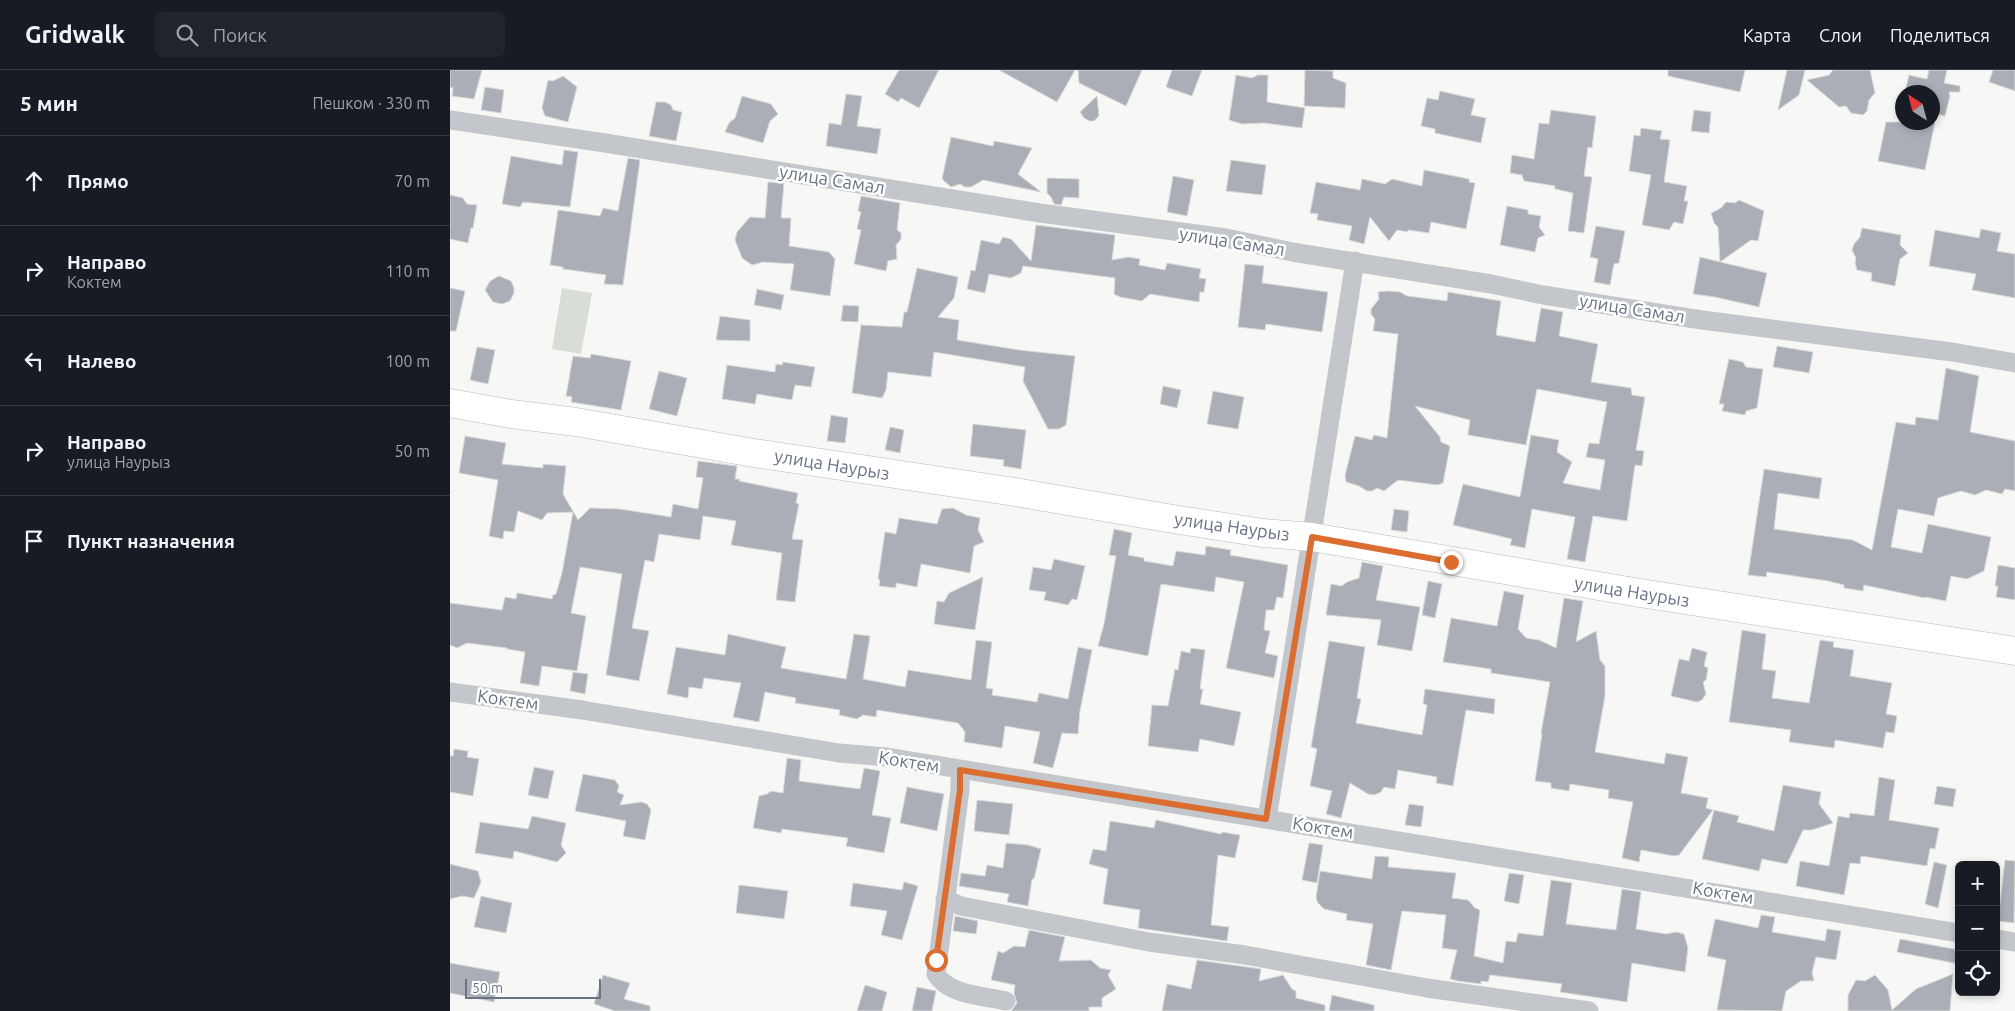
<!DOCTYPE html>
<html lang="ru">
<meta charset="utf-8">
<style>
:root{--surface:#171b24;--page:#20242c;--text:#f1f3f6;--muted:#9ea1a6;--line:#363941}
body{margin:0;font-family:Ubuntu,sans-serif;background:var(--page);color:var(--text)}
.controls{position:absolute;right:15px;bottom:15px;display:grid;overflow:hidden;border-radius:8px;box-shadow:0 2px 8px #0003}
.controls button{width:45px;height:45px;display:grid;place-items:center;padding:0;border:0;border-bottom:1px solid var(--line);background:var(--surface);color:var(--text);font:25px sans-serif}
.compass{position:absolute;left:1445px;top:15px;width:45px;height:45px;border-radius:50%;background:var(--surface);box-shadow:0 2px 8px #0003;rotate:324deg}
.scale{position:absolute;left:15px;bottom:12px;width:136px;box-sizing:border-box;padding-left:5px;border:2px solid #687485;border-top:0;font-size:14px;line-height:18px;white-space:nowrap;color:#687485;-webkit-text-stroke:4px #fff;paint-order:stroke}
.stop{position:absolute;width:15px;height:15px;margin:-11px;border:4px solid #dc6d31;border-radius:50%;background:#fff}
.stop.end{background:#dc6d31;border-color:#fff;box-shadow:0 1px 5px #0008}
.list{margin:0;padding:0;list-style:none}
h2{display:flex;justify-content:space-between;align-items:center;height:65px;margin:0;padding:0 20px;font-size:21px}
h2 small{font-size:16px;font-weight:400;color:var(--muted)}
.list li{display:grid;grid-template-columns:32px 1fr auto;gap:15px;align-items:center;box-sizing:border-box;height:90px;padding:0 20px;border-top:1px solid var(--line)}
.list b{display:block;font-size:19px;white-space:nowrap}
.list p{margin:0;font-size:16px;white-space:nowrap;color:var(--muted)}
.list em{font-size:16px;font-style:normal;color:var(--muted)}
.icon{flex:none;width:28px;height:28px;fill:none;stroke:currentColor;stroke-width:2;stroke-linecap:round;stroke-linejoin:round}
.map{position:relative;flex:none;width:1565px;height:941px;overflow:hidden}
header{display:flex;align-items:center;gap:30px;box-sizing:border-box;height:70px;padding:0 25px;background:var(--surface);border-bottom:1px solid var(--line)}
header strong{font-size:24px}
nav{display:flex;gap:28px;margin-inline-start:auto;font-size:18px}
.search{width:350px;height:45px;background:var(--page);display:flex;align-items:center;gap:12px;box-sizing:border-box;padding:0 18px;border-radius:8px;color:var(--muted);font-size:19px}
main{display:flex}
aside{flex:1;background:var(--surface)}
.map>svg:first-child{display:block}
.green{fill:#d8ded6}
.building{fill:#aaafb7;stroke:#d9d9d7}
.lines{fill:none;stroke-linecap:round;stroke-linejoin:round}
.secondary-casing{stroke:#b6b9bf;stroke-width:29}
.street{stroke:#c3c6ca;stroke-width:19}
.secondary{stroke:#fff;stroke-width:28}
.route{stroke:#dc6d31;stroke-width:6}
.labels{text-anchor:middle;stroke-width:5;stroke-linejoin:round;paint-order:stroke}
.street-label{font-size:18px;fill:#687485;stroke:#fff}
</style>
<header>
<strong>Gridwalk</strong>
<div class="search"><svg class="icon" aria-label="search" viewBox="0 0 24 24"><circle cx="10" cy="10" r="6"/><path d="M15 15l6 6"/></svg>Поиск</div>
<nav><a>Карта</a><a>Слои</a><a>Поделиться</a></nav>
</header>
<main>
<aside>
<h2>5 мин<small>Пешком · 330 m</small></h2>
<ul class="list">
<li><svg class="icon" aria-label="ahead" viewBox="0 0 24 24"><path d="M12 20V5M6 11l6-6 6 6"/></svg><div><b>Прямо</b></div><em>70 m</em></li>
<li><svg class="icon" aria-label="right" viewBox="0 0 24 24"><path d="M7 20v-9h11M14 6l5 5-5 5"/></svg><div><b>Направо</b><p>Коктем</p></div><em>110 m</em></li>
<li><svg class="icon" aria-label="left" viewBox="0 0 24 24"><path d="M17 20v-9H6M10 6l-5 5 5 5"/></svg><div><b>Налево</b></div><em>100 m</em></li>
<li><svg class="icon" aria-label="right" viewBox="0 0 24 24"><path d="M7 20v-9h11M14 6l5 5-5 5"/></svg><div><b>Направо</b><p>улица Наурыз</p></div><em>50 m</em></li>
<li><svg class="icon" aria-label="arrive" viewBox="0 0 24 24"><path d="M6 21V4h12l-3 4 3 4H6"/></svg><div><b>Пункт назначения</b></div></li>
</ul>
</aside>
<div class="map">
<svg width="1565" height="941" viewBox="0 0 1565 941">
<rect width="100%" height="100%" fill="#f7f8f5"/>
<path class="green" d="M112,218L142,223L131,284L102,279Z"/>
<path class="building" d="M0,0H32L24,29L2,26L3,18L0,17Z
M449,0H489L469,38L451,28L448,32L435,24Z
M549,0H625L607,32Z
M628,0H692L676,36L629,13Z
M722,0H752L742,26L716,17Z
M855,0L883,1V8L896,13L895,38L854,36Z
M1218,0H1295L1290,22L1218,6Z
M1337,0H1355L1349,25L1328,40Z
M1383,0H1420L1425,23L1419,30L1417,41L1413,45L1401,43L1396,36L1389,37L1357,10L1379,5Z
M1479,0H1497L1494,13L1510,16V22H1499L1500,26L1495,46L1482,43V22H1455L1459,5L1477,9Z
M1543,0H1565V21L1539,12Z
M786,5L802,8L808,5H818L817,32L855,38L852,58L814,53L792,54L779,50Z
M113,6L127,17L118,52L95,46L92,38L98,10L103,11Z
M35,17L54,20L51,43L31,40Z
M990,21L1025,29L1021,45L1036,48L1031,73L985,63V59L971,56L977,28L988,30Z
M396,24L412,26L407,56L431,59L427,84L376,76L379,53L391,55Z
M292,26L321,34L328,44L320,51L313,73L275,62L279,53L285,48Z
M647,26L649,46L644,51H639L634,48L630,42Z
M206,32H215L221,35L223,40L232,42L226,71L199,66Z
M1101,40L1146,46L1142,78L1138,77L1134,106L1142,107L1134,163L1118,161L1123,123L1105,119V116L1074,111L1072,105L1060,103L1062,85L1084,89L1089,53L1099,54Z
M1244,40L1261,42L1259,63L1241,61Z
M1436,52H1485L1475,100L1428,91Z
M1191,58L1212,61L1210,69L1220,70L1214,112L1237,116L1234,131H1238L1233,154L1224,152L1219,160L1192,155L1201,105L1179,101L1184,65L1190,66Z
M501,67L543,76L544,71L582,78L568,104L591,122L533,110L521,117H515L510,114L501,117L492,109Z
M114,80L128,82L120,137L73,132L70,137L52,134L61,86L112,95Z
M178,88L190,90L173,215L154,214L156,205L113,199V197L100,195L108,140L150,146L153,138L168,141Z
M781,90L816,95L812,125L776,121Z
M974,100L1019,109V112L1025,113L1016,159L981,152L979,163L958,160V162L947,160L939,171L920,147L914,174L899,170L902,156L867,150L868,144L860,143L866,112L910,120L912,109L935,114L942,109L972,116Z
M723,106L744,110L737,146L717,142Z
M597,108L629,109V128L614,127L611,135L604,134L601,127L597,123Z
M318,112L334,113L331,148H341L339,176L379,182L385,189L380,226L340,220L344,194L313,192L302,195L292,188L285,170L287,162L300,147L315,148Z
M0,125L13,128L17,134L27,135L23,158H21L18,173L0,169Z
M411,126L450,133L447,160L451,163V169L446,175L447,189L438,191L436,201L404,194L411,160L407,159L411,142L408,141Z
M1289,130L1314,141L1308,171L1301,170L1270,192L1317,203L1309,237L1265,227L1243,224L1250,187L1270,192L1268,157L1264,153L1261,143L1271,138L1276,132L1285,133Z
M1057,136L1078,140V144L1091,146L1089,157L1095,165L1088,168L1085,182L1050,175Z
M586,155L665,165L662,190L678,187L690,189L689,195L715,200L717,193L751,199L749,208L756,209L754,222H750L749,232L700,224L692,231L670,227L664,224L665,208L573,196L571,203L561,208L539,204L535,223L517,219L521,200L525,201L531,170L549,174L553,167L561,169L581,191Z
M1146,156L1175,161L1169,193L1164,194L1160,215L1144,212L1148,189L1140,187Z
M1412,158L1451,165L1450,175L1458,183L1450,189L1445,216L1421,211L1422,203L1407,200L1405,193L1406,188L1402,180L1404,174L1410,167Z
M1531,159L1551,163L1547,181L1565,184V228L1522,220L1526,204L1479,196L1485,160L1529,168Z
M795,194L814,196L812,213L878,222L872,262L816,254L815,260L788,257Z
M467,198L508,207L504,228L488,247L509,250L507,270L569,280L625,286L616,355L609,359H598L573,311L575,297L484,282L481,307L438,302L436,320L432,328L402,323L411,255L452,257L454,242H457Z
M49,206L61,211L64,218V223L60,231L52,234L43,232L35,220L40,211Z
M0,218L15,221L6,261H0Z
M307,219L334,225L331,240L304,235Z
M937,221L950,222L957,226L997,231L998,222L1051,231L1046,265L1085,272L1091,238L1113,242L1109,266L1148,274L1141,312L1181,318L1182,325L1195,327L1186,380L1194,381L1192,396L1185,395L1177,451L1143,446L1135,492L1117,489L1125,447L1082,439L1075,478L1060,475L1062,469L1003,455L1013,414L1070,427L1081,365L1109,370L1107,382L1122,392L1113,413L1150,420L1155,390L1136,387L1139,373L1149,374L1157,332L1087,319L1076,375L1018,365L1020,350L965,336L990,367L991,372L1000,376L993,413L988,415L948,410L934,421L927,418L922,421H917L909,416L896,412L895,405L905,366L922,370L924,365L937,368L948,264L923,261L925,249L921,244V239L929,229L928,222Z
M393,235L409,236L408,252L391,251Z
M270,246L300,250V271L266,270Z
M1327,276L1363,282L1359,303L1323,297Z
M27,277L45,280L38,314L20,310Z
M141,284L181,291L171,340L121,332L122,327L116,326L123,286L140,288Z
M1279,289L1293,292L1296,297L1313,299L1307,338L1296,341L1295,345L1272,341L1274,334H1269Z
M333,292L365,297L361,317L345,315L342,330L307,324L305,334L272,329L277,295L325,302L326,294L332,295Z
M1496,298L1529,306L1520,362L1565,371V421L1555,419L1552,424L1536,420L1525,425L1511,421L1488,428L1484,446L1448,439L1441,477L1472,483L1478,454L1541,467L1534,501L1517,509L1501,506L1496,531L1475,527V528L1414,515L1413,521L1394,518V515L1378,511L1317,502L1316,507L1298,505L1314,399L1372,408L1369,429L1328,423L1324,459L1403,470L1422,480L1446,352L1465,355L1466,347L1488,350Z
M209,301L237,308L227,346L199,339Z
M713,316L731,320L727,338L710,334Z
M763,321L794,327L788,359L757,354Z
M381,345L398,348L395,373L377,371Z
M523,354L576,360L571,399L553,396L554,390L520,386Z
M440,357L454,360L450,383L435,380Z
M15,366L56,373L52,394L93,398V394L116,396L113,424L128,450L140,438L170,439L221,447L223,434L248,439L253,408L246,407L248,391L287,396L285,409H290L289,411L348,423L346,433L349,434L342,469L353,470L345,532L326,530L332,483L281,475L286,451L253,446L250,470L209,464L204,492L195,490L182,558L199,561L189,611L156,605L172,504L130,497L121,543L136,546L127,601L92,596L89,616L70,613L75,582L57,579V578L17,573L7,578L0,575V533L52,540L55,527L66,529L67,523L102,529L103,525L106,524L112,503L123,442L97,443L92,450L68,441L64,462L54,461L53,469L39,466L48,410L9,403Z
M503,438L516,445L530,448L528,460L534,472L524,476L520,503L471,494L467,517L446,513V518L429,516L430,510L428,509L435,462L446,464L449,448L487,454L492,439Z
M944,439L959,441L957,462L941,460Z
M664,459L682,463L678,485L694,488V491L723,496L726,481L755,485L756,476L781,480L780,485L838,495L833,528L827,527L824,540H816L814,560L820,561L815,583L828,586L824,608L776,598L794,512L766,507L764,522L711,514L698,586L648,576L654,554L666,486L659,485Z
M604,489L635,496L627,530L622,529L618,535L594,530L596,522L579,520L583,497L601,500Z
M912,492L933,496L926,530L970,537L962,581L927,575L931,550L876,545L881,514L892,516L897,512L909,508Z
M1548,495L1565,498V530L1546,527L1548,516H1545Z
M533,507L525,560L484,554L487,531L494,532L499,523Z
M978,511L992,514L985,548L972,545Z
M1054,521L1074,525L1068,559L1076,568L1089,570L1106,578L1114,528L1133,531L1126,572L1146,561L1150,590L1155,596V626L1145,682L1214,694L1216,683L1238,687L1231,723L1258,728L1256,738L1263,740L1229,785L1224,786L1191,780L1189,792L1172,788L1183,732L1158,728L1159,720L1120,714L1119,721L1101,718V713L1085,711L1092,664L1091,663L1100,612L1041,603V599L993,592L1001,548L1047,556Z
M1292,560L1316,564L1312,599L1326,601L1322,628L1359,633L1370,570L1384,572L1383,577L1404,580L1400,606L1442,613L1436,644L1447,646L1444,663L1436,662L1433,678L1385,670L1384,678L1339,672L1341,660L1279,652Z
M278,564L336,577L331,598L396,609L404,564L420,566L413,609L455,617L458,600L521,610L526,570L542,572L536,618L543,619L542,625L587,632L589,623L618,629L628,577L642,580L630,641L628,664L612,663L603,698L583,693L590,662L555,656L552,678L514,672L515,662L508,653L427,640L426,647L413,645L407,649L389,645L390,640L345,633L346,628L315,622L309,652L283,647L291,613L254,608L252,619L239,617L238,628L217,624L226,577L275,585Z
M879,571L915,577L907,628L911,629L906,653L972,665L977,635L973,634L975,619L1045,629L1044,644L1016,640L1003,716L986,713L987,707L948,700L945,719L934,717L931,722L924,725L918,724L900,713L891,748L876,744L882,721L860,716L867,679L861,677Z
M741,578L755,580L750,619H753L750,634L791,642L784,676L750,669L748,682L698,676L702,635L718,636L725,599L728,600L731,581L740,583Z
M1242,578L1257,582L1254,596L1258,598L1256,610L1253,612L1256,624L1252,630L1247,632L1221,626L1229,589L1239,591Z
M123,602L138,604L135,624L120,621Z
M4,679L18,681L17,687L29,689L23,726L0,722V686H3Z
M337,688L351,690L349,711L410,719L414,698L430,701L422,745L441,748L434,783L396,776L398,768L332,759L331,763L303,758L309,726L317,724L321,721L333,723Z
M84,697L104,701L98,729L78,725Z
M133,704L165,710L169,716L167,722L174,725L170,735L191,732L197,734L201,740L195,770L173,766L176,751L125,741Z
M1429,707L1445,710L1439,750L1489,758L1485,779L1480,778L1477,796L1411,786L1410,794L1400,793L1394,825L1346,816L1350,791L1379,796L1388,746L1399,748L1400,743L1424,746Z
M1333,715L1371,722L1369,734L1383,753L1362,760H1353L1337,794L1312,789L1309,801L1252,789L1264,740L1289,746L1287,752L1324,761Z
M1487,716L1506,719L1503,737L1484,734Z
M457,717L494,724L487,761L450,753Z
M527,730L563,734L559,765L524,761Z
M959,734L974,736L971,757L955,755Z
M82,746L116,753L111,775L116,783L107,792L64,781L63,789L25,783L30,752L78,759Z
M706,750L771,764L772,762L790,765L785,788L768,785L761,855L779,857L777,871L688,858L690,840L653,834L658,799L639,794L643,779L656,781L660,751L704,758Z
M556,773L578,775L591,779L584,809H582L578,836L557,832L559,824L509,816L511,803L535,806L537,795L553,798Z
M859,773L873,775L867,813L852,810Z
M925,786L939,787L938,797L1006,803L1002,828L1018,830L1025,838L1030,840L1024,886L1053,893L1056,871L1066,872L1068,863L1093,866L1101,810L1122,813L1116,854L1166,860L1172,819L1191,822L1186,859L1216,864L1226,862L1234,864L1238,878L1235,902L1182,893L1177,932L1110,922L1112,914L1040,905L1038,912L1031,911V914L1008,911L1000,909L1007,880L992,878L996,845L952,841L941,900L916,895L923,854L896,850L897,844L874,839L868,833L866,828L870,801L922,809Z
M1555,790L1565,791L1564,853L1548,851Z
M1484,792L1497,795L1488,838L1475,834Z
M0,794L28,801L31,812L24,828L12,826L0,829Z
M1059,803L1074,805L1069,834L1054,831Z
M454,812L468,816L452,870L431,865L437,841L400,836L403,813L452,820Z
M289,815L338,821L334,849L286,843Z
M31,826L62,833L56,863L24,857Z
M1311,845L1325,847L1322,862L1375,871L1377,859L1391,861L1386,890L1366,887L1362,903L1364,911H1351L1336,921L1332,941L1267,940L1276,890L1257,886L1265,849L1308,858Z
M505,846L528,851L526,864L503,861Z
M579,860L615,867L609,891L641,890L650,898L661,900L658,905L666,919L652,928V937H639V941H561L567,933L564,923L565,915L541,910L548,881L553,883L564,876L575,877Z
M1450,869L1509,880V894L1447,882Z
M747,890L811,899L809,911L833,905L842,919L846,921V928L875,935V941H712L717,914L741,919Z
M0,893L50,902L44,932L0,923Z
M1503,904L1500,941H1398V925L1406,910L1415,911L1425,905L1438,920L1442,940L1466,919Z
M153,905L180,913L174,929L200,936V941H165L144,934Z
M415,915L437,922L432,941H407Z
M467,917L486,921L482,941H462Z
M882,925L924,935V941H879Z"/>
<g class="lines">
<defs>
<path id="secondary" d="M0,333L61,344L126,352L304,383L565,422L723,449L813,463L862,467L1190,523L1565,581"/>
</defs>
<use href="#secondary" class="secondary-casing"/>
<path class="street" d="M0,50L155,73L590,143L776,168L842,182L1041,214L1093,225L1252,250L1502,282L1565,293
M0,622L132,640L389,683L437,687L1509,863
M510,700V720L486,904C498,925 534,926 556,931
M817,749L905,191
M495,829L511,836L699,872L795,885L977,918L1139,941
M1546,869L1565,872"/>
<use href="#secondary" class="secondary"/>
</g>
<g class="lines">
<path class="route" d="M486,890L510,720V700L816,749L862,467L1001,492"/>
</g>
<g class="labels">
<g class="street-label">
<text transform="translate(382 110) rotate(9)" y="6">улица Самал</text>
<text transform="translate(782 172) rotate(9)" y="6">улица Самал</text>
<text transform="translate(1182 239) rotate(9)" y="6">улица Самал</text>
<text transform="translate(382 395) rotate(9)" y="6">улица Наурыз</text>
<text transform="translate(782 457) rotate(8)" y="6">улица Наурыз</text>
<text transform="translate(1182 522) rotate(9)" y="6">улица Наурыз</text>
<text transform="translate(58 630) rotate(8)" y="6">Коктем</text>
<text transform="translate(459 692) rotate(9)" y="6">Коктем</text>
<text transform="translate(873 758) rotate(9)" y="6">Коктем</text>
<text transform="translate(1273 823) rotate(10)" y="6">Коктем</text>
</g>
</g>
</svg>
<div class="controls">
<button>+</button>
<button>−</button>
<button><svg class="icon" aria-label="locate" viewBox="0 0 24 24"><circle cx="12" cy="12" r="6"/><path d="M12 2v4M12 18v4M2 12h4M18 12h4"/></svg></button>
</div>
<svg class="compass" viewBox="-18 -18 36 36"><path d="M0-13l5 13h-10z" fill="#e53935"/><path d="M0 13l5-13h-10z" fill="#9ea1a6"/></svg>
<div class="scale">50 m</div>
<div class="stop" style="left:486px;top:890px"></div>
<div class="stop end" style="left:1001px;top:492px"></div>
</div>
</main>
